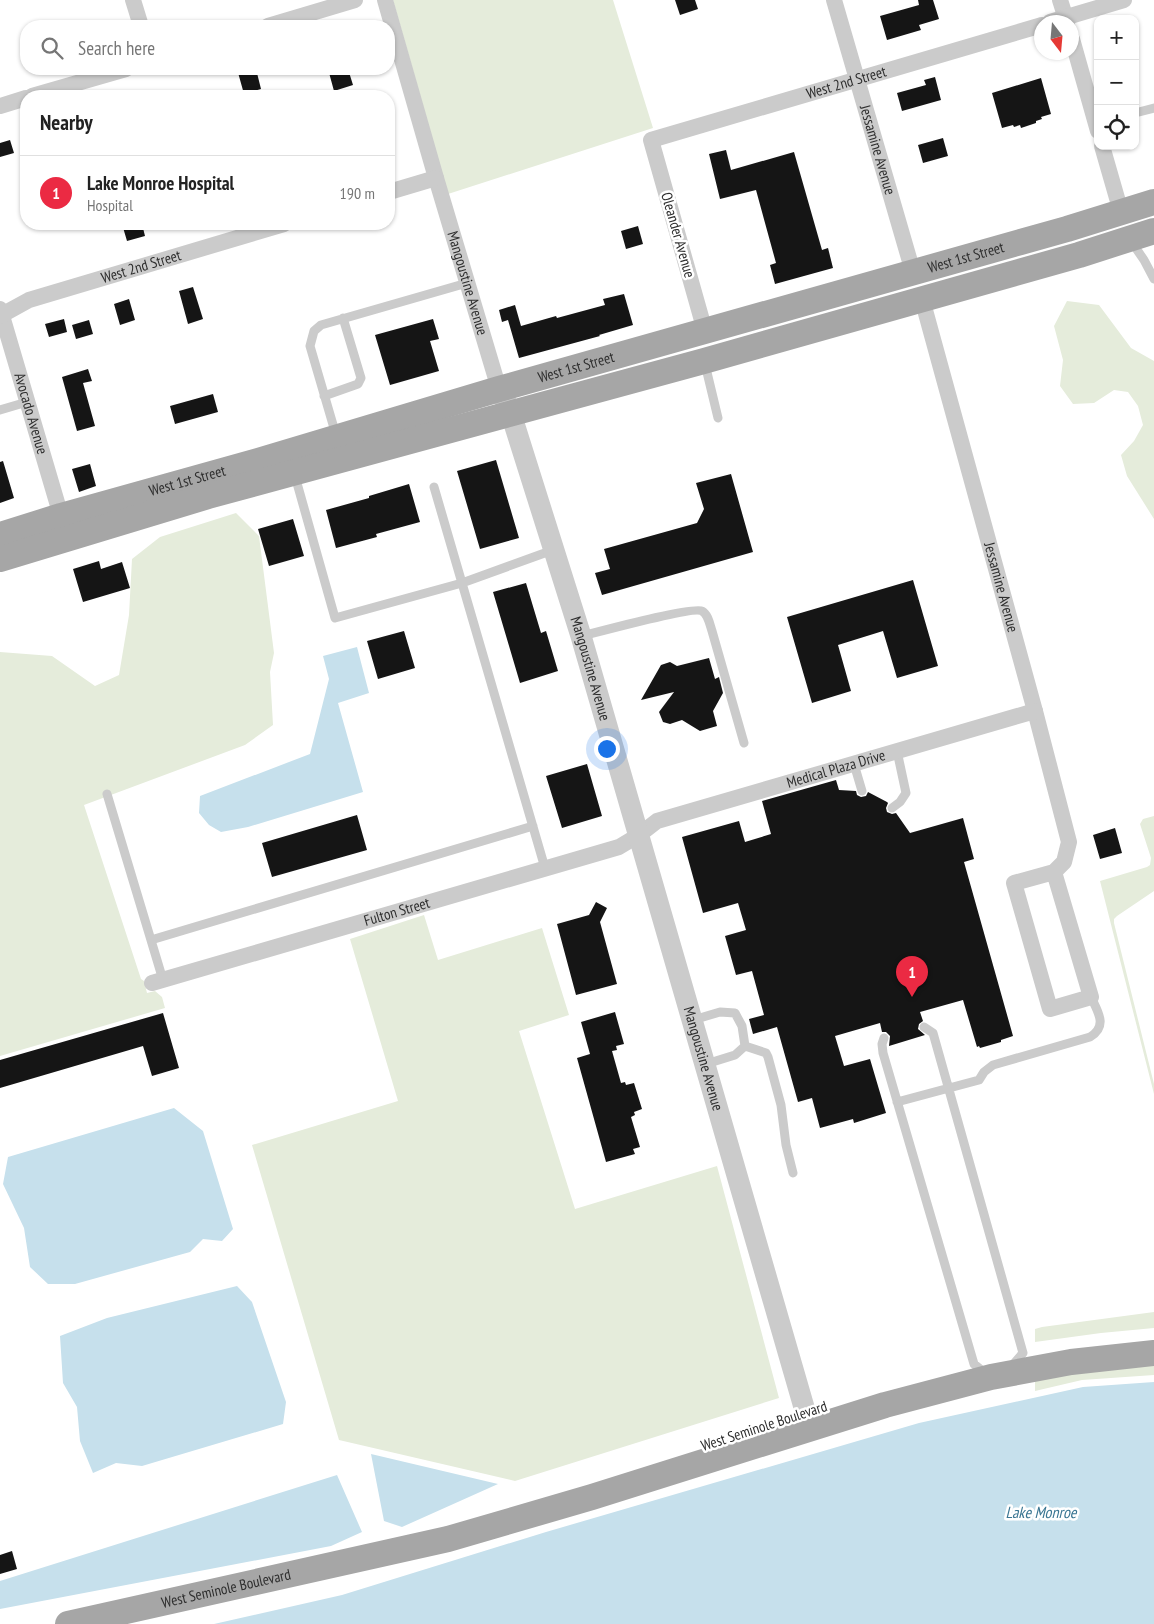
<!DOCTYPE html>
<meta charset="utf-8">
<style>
:root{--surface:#fff;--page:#f2f2f2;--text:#222;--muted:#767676;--line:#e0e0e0;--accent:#eb2a43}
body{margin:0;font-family:"PT Sans Narrow",sans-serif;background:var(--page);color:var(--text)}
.controls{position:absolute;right:15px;top:15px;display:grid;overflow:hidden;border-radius:10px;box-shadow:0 1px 4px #0004}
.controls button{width:45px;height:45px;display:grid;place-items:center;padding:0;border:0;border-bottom:1px solid var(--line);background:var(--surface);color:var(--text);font:25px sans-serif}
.compass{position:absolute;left:1034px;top:15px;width:45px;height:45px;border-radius:50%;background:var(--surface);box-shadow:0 1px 4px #0004;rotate:164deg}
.you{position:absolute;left:606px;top:748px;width:18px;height:18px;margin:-12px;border:4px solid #fff;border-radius:50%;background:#1a73e8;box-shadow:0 0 0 8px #1a73e833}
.badge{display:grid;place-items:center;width:32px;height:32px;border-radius:50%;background:var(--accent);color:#fff;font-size:16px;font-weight:700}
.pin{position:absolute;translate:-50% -41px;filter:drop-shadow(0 1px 2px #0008)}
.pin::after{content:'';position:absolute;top:26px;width:18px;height:15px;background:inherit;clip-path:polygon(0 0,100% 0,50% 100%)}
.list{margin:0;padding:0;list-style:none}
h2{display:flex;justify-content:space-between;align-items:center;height:65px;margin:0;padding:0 20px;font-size:21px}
h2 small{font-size:16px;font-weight:400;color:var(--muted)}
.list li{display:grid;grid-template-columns:32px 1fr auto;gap:15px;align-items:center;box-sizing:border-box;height:75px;padding:0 20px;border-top:1px solid var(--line)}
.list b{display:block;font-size:19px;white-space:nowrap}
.list p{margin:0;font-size:16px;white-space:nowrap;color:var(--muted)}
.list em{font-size:16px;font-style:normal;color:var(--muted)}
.icon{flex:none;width:28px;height:28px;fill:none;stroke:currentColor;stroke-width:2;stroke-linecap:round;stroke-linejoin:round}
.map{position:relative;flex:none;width:1154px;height:1624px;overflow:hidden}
.search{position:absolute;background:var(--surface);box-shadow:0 1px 4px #0004;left:20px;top:20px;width:375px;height:55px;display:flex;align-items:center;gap:12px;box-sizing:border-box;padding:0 18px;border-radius:20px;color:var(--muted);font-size:19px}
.panel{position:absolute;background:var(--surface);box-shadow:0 1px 4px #0004;left:20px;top:90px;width:375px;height:140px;border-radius:20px}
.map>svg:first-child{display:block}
.green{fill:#e5ecdb}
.water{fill:#c6e0ec}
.building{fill:#151515}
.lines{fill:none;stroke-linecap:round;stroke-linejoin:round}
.service{stroke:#cbcbcb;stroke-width:9}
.minor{stroke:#cbcbcb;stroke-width:16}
.tertiary{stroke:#cbcbcb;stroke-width:21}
.primary{stroke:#a6a6a6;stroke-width:26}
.labels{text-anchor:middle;stroke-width:5;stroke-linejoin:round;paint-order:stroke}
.street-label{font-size:15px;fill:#2e2e2e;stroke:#fff}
.water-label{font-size:16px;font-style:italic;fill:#397592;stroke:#fff}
</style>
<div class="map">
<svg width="1154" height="1624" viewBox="0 0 1154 1624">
<rect width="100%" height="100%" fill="#fff"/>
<path class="green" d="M393,0H613L653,128L448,194Z
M1067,301L1099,305L1131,348L1154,361V519L1127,476L1121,455L1134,441L1143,425L1138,406L1128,392L1114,390L1094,403L1073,404L1060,386L1063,360L1054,326Z
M236,513L259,536L274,653L270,672L273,725L245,745L84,805L141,979L144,981L147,993L155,991L162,997L165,1008L0,1056V652L52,656L95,686L119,675L129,615L132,559L160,537Z
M1154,816V891L1117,916L1114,919V923L1154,1084V1094L1100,881L1147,867L1150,865L1151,858L1140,824L1143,819Z
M424,915L438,960L542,928L569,1015L519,1031L575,1209L717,1166L779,1398L515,1481L339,1440L252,1145L398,1101L350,939Z
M1154,1312V1328L1101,1333L1035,1342V1329L1042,1327Z
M1154,1361V1375L1082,1380L1035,1391V1377Z"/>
<path class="water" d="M357,647L369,693L338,703L363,792L248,827L221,832L209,825L199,813L200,796L310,754L329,679L323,656Z
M174,1108L203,1131L233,1229L222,1241L203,1239L190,1252L75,1284H48L30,1267L24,1228L3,1184L8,1157Z
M237,1286L252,1302L286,1402L283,1424L142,1466L116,1463L93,1473L80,1441L77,1407L63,1383L60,1336L107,1318Z
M1154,1382V1624H214L342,1595L546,1532L919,1423L1083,1387Z
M371,1454L498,1484L402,1527L384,1521Z
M337,1475L362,1532L331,1546L0,1609V1581Z"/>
<path class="building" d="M675,0H695L698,9L680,15Z
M918,0H933L939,19L919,25L921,30L887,40L880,16L919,5Z
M237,69H256L261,89L244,94Z
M328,69H348L353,85L334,91Z
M935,77L941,100L902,111L897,93L926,85L924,80Z
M1041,78L1051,114L1041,117L1042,119L1036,121V123L1021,128L1020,125L1014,127L1013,125L1002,128L992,93Z
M943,138L948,156L923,163L918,145Z
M10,140L14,153L0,157V143Z
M726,150L731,170L794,152L822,250L828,248L833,268L775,284L770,265L776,263L756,190L720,199L709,154Z
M122,224H142L145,236L127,241Z
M638,226L643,244L626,249L621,231Z
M193,287L203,319L188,324L179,291Z
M624,294L633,325L599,335L600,336L519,358L508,320L502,322L499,310L515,305L521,326L556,316L557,318L605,305L603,299Z
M129,299L135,320L120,325L114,304Z
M64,319L67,332L49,337L45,324Z
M433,319L439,339L430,341L439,371L390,385L375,335Z
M89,320L93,334L76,339L72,325Z
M88,369L92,381L83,383L95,426L77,431L62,377Z
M213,394L218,412L175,424L170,406Z
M496,460L519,538L480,549L457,471Z
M3,461L14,498L0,503V462Z
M90,464L96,486L79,492L72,469Z
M731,474L753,552L602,595L595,573L610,569L604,549L697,523L704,509L696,483Z
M409,484L420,522L376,534L377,537L336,548L326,510L369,498V496Z
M293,519L304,556L269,566L258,529Z
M99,561L101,569L122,562L130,588L83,602L73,569Z
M913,580L938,666L897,678L883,631L838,645L851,691L812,703L787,617Z
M526,583L541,633L546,631L558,671L520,683L493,592Z
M404,631L415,668L378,679L367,641Z
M709,658L715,679L719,677L723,693L713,711L717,726L700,731L682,720L670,724L663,722L659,712L674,692L641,700L661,665L670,662L677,666Z
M587,764L602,816L562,828L546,776Z
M836,780L839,790L856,791L857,795L861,797L866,796L868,792L887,802L888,803L886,808L887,812L892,814L896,813L910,833L963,818L974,859L964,862L1013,1036L1001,1040V1042L980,1048L979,1046L977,1047L963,1000L920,1012L923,1021L919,1024L918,1029L925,1035L889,1046L890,1036L886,1032H882L880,1023L835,1036L844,1066L870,1059L886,1113L854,1123L853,1119L820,1128L812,1098L798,1102L777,1027L753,1034L749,1019L764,1015L752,971L736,975L725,936L746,930L738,903L703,913L682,837L739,821L745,842L771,834L762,801Z
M357,815L367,850L272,877L262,843Z
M1115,828L1122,853L1100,859L1093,835Z
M596,902L607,908L600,922L617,984L576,995L557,924L589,915Z
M615,1012L624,1044L616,1046L617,1050L612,1051L621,1083L625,1082L626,1085L634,1083L642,1109L634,1112L635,1115L631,1117L640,1147L633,1149L635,1154L606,1162L577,1058L590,1054L581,1022Z
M163,1013L179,1068L152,1076L143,1046L0,1088V1060Z
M12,1551L17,1569L0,1574V1555Z"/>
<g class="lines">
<path class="service" d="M1135,113L1154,108
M1131,241L1144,260L1154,279
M705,364L718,418
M324,396L358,384L361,378L343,318
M0,410L27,402
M336,435L310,346L314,331L321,325L467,283
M295,476L335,618L462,583L553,550
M434,487L545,868
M582,636C598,632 694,606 702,611C708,614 710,625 712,631L744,743
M854,764L862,791
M107,794L163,980
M892,808L900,802L906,793L897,751
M151,940L533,826
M693,1020L720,1012L735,1013L742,1026L745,1046L735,1055L706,1064
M924,1027L933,1033L1023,1353L1011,1367
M884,1038L882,1044L883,1053L974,1364L986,1374
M745,1046L766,1053L768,1057L781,1105L786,1145L793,1173
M897,1102L979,1080L984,1072L993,1065L1090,1037C1108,1026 1098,1012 1091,997"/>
<g class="minor">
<path d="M133,0L141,26"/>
<path id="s1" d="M385,0L436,178L499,389"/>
<path id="s2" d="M834,0L913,272"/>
<path d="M1060,0L1067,22"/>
<path d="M1050,22L1124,0"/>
<path d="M268,26L355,0"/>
<path d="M1072,39L1098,131"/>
<path d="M32,96L126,69"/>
<path d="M0,106L26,98"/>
<path d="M1102,146L1121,212"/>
<path d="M389,192L436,178"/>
<path id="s3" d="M922,299L1035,711L1069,842L1064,862L1054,872L1014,883L1050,1009L1091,997L1054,872"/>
<path id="s4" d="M0,309L61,516"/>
<path id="s5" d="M0,316L29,300L284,224"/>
<path id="s6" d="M705,331L651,140L1042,25"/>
<path id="s7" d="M152,983L619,847L639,835L657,821L1035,711"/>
</g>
<path class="tertiary" id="s8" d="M505,400L511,414L581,636L810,1428"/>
<g class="primary">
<path id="s9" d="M0,535L61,516L258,461L499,389L1067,229L1154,202"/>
<path d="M0,559L208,496L704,361L1079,255L1154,231"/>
<path id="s10" d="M68,1624L448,1539L592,1497L885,1405L991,1377L1071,1362L1154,1353"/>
</g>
</g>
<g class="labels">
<g class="street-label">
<text dy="5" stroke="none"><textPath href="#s6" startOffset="402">West 2nd Street</textPath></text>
<text dy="5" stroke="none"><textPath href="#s2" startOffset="156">Jessamine Avenue</textPath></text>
<text transform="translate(678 235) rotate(74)" y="5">Oleander Avenue</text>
<text dy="5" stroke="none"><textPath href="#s9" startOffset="1005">West 1st Street</textPath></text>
<text dy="5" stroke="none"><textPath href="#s5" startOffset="150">West 2nd Street</textPath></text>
<text dy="5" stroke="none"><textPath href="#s1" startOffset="295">Mangoustine Avenue</textPath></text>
<text dy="5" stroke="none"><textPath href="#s9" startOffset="600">West 1st Street</textPath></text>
<text dy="5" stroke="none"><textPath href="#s4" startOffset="109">Avocado Avenue</textPath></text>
<text dy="5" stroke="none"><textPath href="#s9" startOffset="195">West 1st Street</textPath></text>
<text dy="5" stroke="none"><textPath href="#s3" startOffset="299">Jessamine Avenue</textPath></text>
<text dy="5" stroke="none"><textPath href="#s8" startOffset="282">Mangoustine Avenue</textPath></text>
<text dy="5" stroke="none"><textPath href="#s7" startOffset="719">Medical Plaza Drive</textPath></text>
<text dy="5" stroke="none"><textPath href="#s7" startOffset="255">Fulton Street</textPath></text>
<text dy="5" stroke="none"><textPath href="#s8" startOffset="688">Mangoustine Avenue</textPath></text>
<text transform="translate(764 1426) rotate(-18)" y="5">West Seminole Boulevard</text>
<text dy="5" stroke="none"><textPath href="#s10" startOffset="162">West Seminole Boulevard</textPath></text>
</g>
<g class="water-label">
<text x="1041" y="1518">Lake Monroe</text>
</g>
</g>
</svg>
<div class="controls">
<button>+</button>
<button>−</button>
<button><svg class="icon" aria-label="locate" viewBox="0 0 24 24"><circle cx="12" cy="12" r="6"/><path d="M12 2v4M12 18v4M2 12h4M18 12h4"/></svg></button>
</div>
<svg class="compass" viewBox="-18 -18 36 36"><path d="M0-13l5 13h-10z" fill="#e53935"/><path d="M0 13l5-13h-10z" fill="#767676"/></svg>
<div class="you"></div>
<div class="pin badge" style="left:912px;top:997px">1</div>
<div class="search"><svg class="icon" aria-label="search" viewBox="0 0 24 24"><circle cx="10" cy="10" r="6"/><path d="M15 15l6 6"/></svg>Search here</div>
<section class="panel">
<h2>Nearby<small></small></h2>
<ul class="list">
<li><span class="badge">1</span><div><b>Lake Monroe Hospital</b><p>Hospital</p></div><em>190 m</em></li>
</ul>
</section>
</div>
